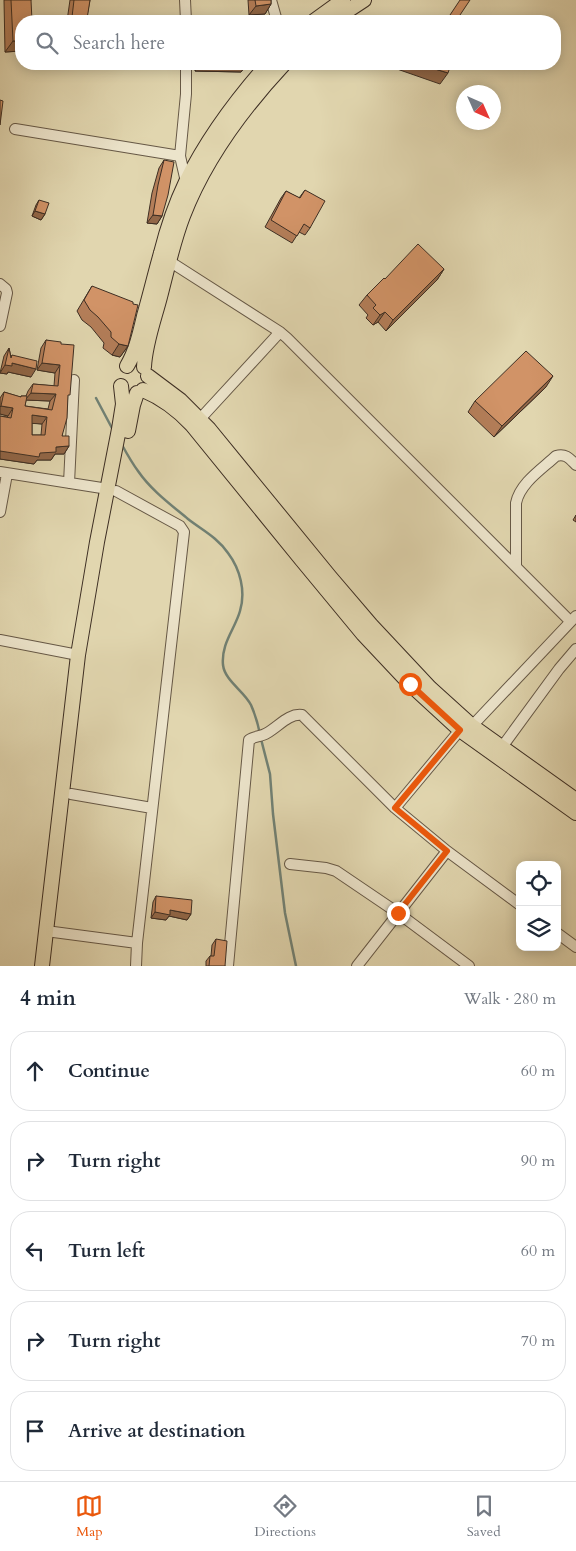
<!DOCTYPE html>
<meta charset="utf-8">
<style>
:root{--surface:#fff;--page:#f6f6f7;--text:#1f2937;--muted:#747a83;--line:#e0e1e3;--accent:#ea580c}
body{margin:0;font-family:Cardo,serif;background:var(--page);color:var(--text)}
.controls{position:absolute;right:15px;bottom:15px;display:grid;overflow:hidden;border-radius:10px;box-shadow:0 2px 12px #0003}
.controls button{width:45px;height:45px;display:grid;place-items:center;padding:0;border:0;border-bottom:1px solid var(--line);background:var(--surface);color:var(--text);font:25px sans-serif}
.compass{position:absolute;left:456px;top:85px;width:45px;height:45px;border-radius:50%;background:var(--surface);box-shadow:0 2px 12px #0003;rotate:135deg}
.stop{position:absolute;width:15px;height:15px;margin:-11px;border:4px solid #ea580c;border-radius:50%;background:#fff}
.stop.end{background:#ea580c;border-color:#fff;box-shadow:0 1px 5px #0008}
.list{margin:0;padding:0;list-style:none}
h2{display:flex;justify-content:space-between;align-items:center;height:65px;margin:0;padding:0 20px;font-size:21px}
h2 small{font-size:16px;font-weight:400;color:var(--muted)}
.list li{display:grid;grid-template-columns:32px 1fr auto;gap:15px;align-items:center;box-sizing:border-box;height:80px;margin:0 10px 10px;padding:0 10px;border:1px solid var(--line);border-radius:20px}
.list b{display:block;font-size:19px;white-space:nowrap}
.list em{font-size:16px;font-style:normal;color:var(--muted)}
.icon{flex:none;width:28px;height:28px;fill:none;stroke:currentColor;stroke-width:2;stroke-linecap:round;stroke-linejoin:round}
.map{position:relative;flex:none;width:576px;height:966px;overflow:hidden}
.search{position:absolute;background:var(--surface);box-shadow:0 2px 12px #0003;left:15px;right:15px;top:15px;height:55px;display:flex;align-items:center;gap:12px;box-sizing:border-box;padding:0 18px;border-radius:20px;color:var(--muted);font-size:19px}
.sheet{height:515px;background:var(--surface)}
nav{display:flex;justify-content:space-around;align-items:center;box-sizing:border-box;height:70px;border-top:1px solid var(--line);background:var(--surface);font-size:14px;color:var(--muted)}
nav a{display:grid;justify-items:center;gap:2px}
nav .on{color:var(--accent)}
.map>svg:first-child{display:block}
.lines{fill:none;stroke-linecap:round;stroke-linejoin:round}
.stream{stroke:#718174;stroke-width:2.5}
.minor-casing{stroke:#665846;stroke-width:12}
.major-casing{stroke:#3d2e23;stroke-width:16}
.minor{stroke:#ece4cb;stroke-width:10}
.major{stroke:#e1d6af;stroke-width:14}
.wall{fill:#b47e59;stroke:#3d2e23;fill-rule:evenodd}
.shaded-wall{fill:#926748;stroke:#3d2e23}
.building{fill:#d19367;stroke:#3d2e23;fill-rule:evenodd}
.route{stroke:#ea580c;stroke-width:6}
</style>
<div class="map">
<svg width="576" height="966" viewBox="0 0 576 966">
<rect width="100%" height="100%" fill="#e1d6af"/>
<filter id="stains"><feTurbulence type="fractalNoise" baseFrequency=".004" numOctaves="4"/><feColorMatrix values="0 0 0 0 .2 0 0 0 0 .09 0 0 0 0 .02 0 0 0 .5 -.17"/></filter>
<radialGradient id="worn" r=".72"><stop offset=".6" stop-color="#630" stop-opacity="0"/><stop offset="1" stop-color="#630" stop-opacity=".3"/></radialGradient>
<g class="lines">
<path class="stream" d="M96,398L113,430
M122,445C127,454 132,463 138,471C151,490 170,504 188,519C202,530 217,537 228,553C240,569 246,591 240,611C235,629 221,643 223,665C225,681 244,691 251,705C255,714 258,724 260,734
M261,739L270,774L273,814L285,913L296,966"/>
<defs>
<path id="minor" d="M185,0L186,21
M271,0L277,21
M186,64V94L180,156L186,182
M15,129L180,156
M169,261L280,332L287,338L570,621
M0,284L6,289L7,293L0,326
M200,419L280,332
M0,472L108,489
M69,483L74,380
M116,491L180,526L184,532L137,943L136,966
M0,512L7,474
M516,567V503C520,483 542,469 556,456C566,453 570,459 576,465
M0,640L78,655
M472,726L576,616
M502,747L559,669L576,649
M71,794L152,808
M395,808L460,730
M290,864L326,868L336,871L398,913L469,966
M46,931L137,943
M557,933L576,947
M228,966L249,740C254,736 261,737 267,733C278,727 289,713 302,715L395,808L447,851L520,905
M357,966L447,851"/>
<path id="major" d="M314,21L343,0
M332,21L364,0
M127,366C136,351 140,333 144,316C150,295 155,274 161,253C167,229 175,205 186,182C207,139 237,99 268,64
M144,367C145,344 154,320 160,297C167,270 173,242 183,216C205,159 243,108 284,64
M148,376L180,400L209,429L330,577L371,625L430,688L472,726L576,800
M143,390C162,398 178,410 192,425L301,559L363,634L410,684L460,730L576,813
M128,431L133,405L137,393
M42,966L78,655L97,542L119,429L123,404L121,386"/>
</defs>
<use href="#minor" class="minor-casing"/>
<use href="#major" class="major-casing"/>
<use href="#minor" class="minor"/>
<use href="#major" class="major"/>
</g>
<path class="wall" d="M4,0H31L21,21V51L5,52Z
M70,0H90L86,21H67Z
M248,0H271V4L265,14L249,15Z
M195,64H247L241,72L195,71Z
M164,160L162,216L157,224L147,223L152,193L159,168Z
M305,190L310,228L305,235L299,232L292,243L265,227L281,198L286,191L299,198Z
M39,200L45,214L41,220L32,216L36,205Z
M444,269L437,280L386,331L378,322L373,325L366,318L368,315L359,305L367,295L385,279Z
M92,286L128,346L120,357L112,355L103,348L104,343L91,327L82,320L77,311Z
M46,340L61,344L67,399L62,436L69,446L64,454H55L51,460H37L34,464L0,459V416L7,417L8,416L0,414V398L4,392L20,397L21,396H26L28,391L33,384L54,386L55,373L37,370L41,348ZM26,400L50,401L48,409L25,406ZM32,423L42,424L41,435H32Z
M9,348L11,357L12,355L31,377L8,372L7,374L0,373L4,356Z
M546,387L494,437L468,412L475,401Z
M576,515V522L573,520Z
M156,896L191,914L187,920L169,916L166,920L151,918L153,902Z
M216,939L225,966H206V961L210,956H211L212,945Z"/>
<path class="shaded-wall" d="M271,4L265,14L249,15L256,6Z
M72,17L87,19L86,21H69Z
M13,41H21V51L5,52Z
M200,64H247L241,72L195,71Z
M401,64H419L448,73L440,84L397,69Z
M35,211L45,214L41,220L32,216Z
M153,215L162,216L157,224L147,223Z
M444,269L437,280L386,331L393,320Z
M385,312L378,322L373,325L380,315Z
M119,344L128,346L120,357L112,355Z
M12,363L36,369L31,377L8,372L7,374L0,373L5,365Z
M42,363L60,365L55,373L37,370Z
M553,376L546,387L494,437L502,426Z
M31,393L56,394L50,401L25,400Z
M1,406L13,408L8,416L0,414V407Z
M32,415L47,417L42,424L27,423Z
M69,446L64,454H55L51,460H37L34,464L0,459V451Z
M170,910L191,914L187,920L169,916L166,920L151,918L155,912Z"/>
<path class="building" d="M11,0H31L32,21H21V41H13Z
M74,0H90L87,19L72,17Z
M255,0H271V4L256,6Z
M460,0H470L456,21H446Z
M260,19H270V21H260Z
M146,20H152V21H146Z
M419,64H451L448,73Z
M0,100L3,101L0,125Z
M164,160L174,162L168,195L162,216L153,215L158,185Z
M305,190L325,201L310,228L304,224L297,236L271,220L286,191L300,198Z
M39,200L49,203L45,214L35,211Z
M418,244L444,269L393,320L385,312L380,315L373,308L376,305L367,295L384,278L385,279Z
M92,286L133,302V304L138,305L128,346L119,344L111,337V332L98,317L90,310L84,300Z
M46,340L61,342V344L74,345L70,395H68L67,418L62,436H69V446L56,447V452L40,453L39,457L0,451V416L11,418L13,408L1,406L4,392L21,397V396H27L25,406L52,410L56,394L31,393L33,384L58,386L60,365L42,363ZM32,415L47,417L45,435H32Z
M9,348L11,358L12,355L37,361L36,369L12,363V366L5,365Z
M526,351L553,376L502,426L475,401Z
M156,896L192,900L191,914L170,910V915L155,912Z
M216,939L227,941L225,966H209L210,956H214Z"/>
<g class="lines">
<path class="route" d="M398,913L447,851L395,808L460,730L410,684"/>
</g>
<rect width="100%" height="100%" filter="url(#stains)"/>
<rect width="100%" height="100%" fill="url(#worn)"/>
</svg>
<div class="controls">
<button><svg class="icon" aria-label="locate" viewBox="0 0 24 24"><circle cx="12" cy="12" r="6"/><path d="M12 2v4M12 18v4M2 12h4M18 12h4"/></svg></button>
<button><svg class="icon" aria-label="layers" viewBox="0 0 24 24"><path d="M12 4l9 5-9 5-9-5zM3 14l9 5 9-5"/></svg></button>
</div>
<svg class="compass" viewBox="-18 -18 36 36"><path d="M0-13l5 13h-10z" fill="#e53935"/><path d="M0 13l5-13h-10z" fill="#747a83"/></svg>
<div class="stop" style="left:410px;top:684px"></div>
<div class="stop end" style="left:398px;top:913px"></div>
<div class="search"><svg class="icon" aria-label="search" viewBox="0 0 24 24"><circle cx="10" cy="10" r="6"/><path d="M15 15l6 6"/></svg>Search here</div>
</div>
<section class="sheet">
<h2>4 min<small>Walk · 280 m</small></h2>
<ul class="list">
<li><svg class="icon" aria-label="ahead" viewBox="0 0 24 24"><path d="M12 20V5M6 11l6-6 6 6"/></svg><div><b>Continue</b></div><em>60 m</em></li>
<li><svg class="icon" aria-label="right" viewBox="0 0 24 24"><path d="M7 20v-9h11M14 6l5 5-5 5"/></svg><div><b>Turn right</b></div><em>90 m</em></li>
<li><svg class="icon" aria-label="left" viewBox="0 0 24 24"><path d="M17 20v-9H6M10 6l-5 5 5 5"/></svg><div><b>Turn left</b></div><em>60 m</em></li>
<li><svg class="icon" aria-label="right" viewBox="0 0 24 24"><path d="M7 20v-9h11M14 6l5 5-5 5"/></svg><div><b>Turn right</b></div><em>70 m</em></li>
<li><svg class="icon" aria-label="arrive" viewBox="0 0 24 24"><path d="M6 21V4h12l-3 4 3 4H6"/></svg><div><b>Arrive at destination</b></div></li>
</ul>
</section>
<nav>
<a class="on"><svg class="icon" aria-label="map" viewBox="0 0 24 24"><path d="M3 6l6-2 6 2 6-2v14l-6 2-6-2-6 2zM9 4v14M15 6v14"/></svg>Map</a>
<a><svg class="icon" aria-label="directions" viewBox="0 0 24 24"><path d="M12 3l9 9-9 9-9-9zM9 14v-3h6M13 9l2 2-2 2"/></svg>Directions</a>
<a><svg class="icon" aria-label="saved" viewBox="0 0 24 24"><path d="M7 4h10v16l-5-4-5 4z"/></svg>Saved</a>
</nav>
